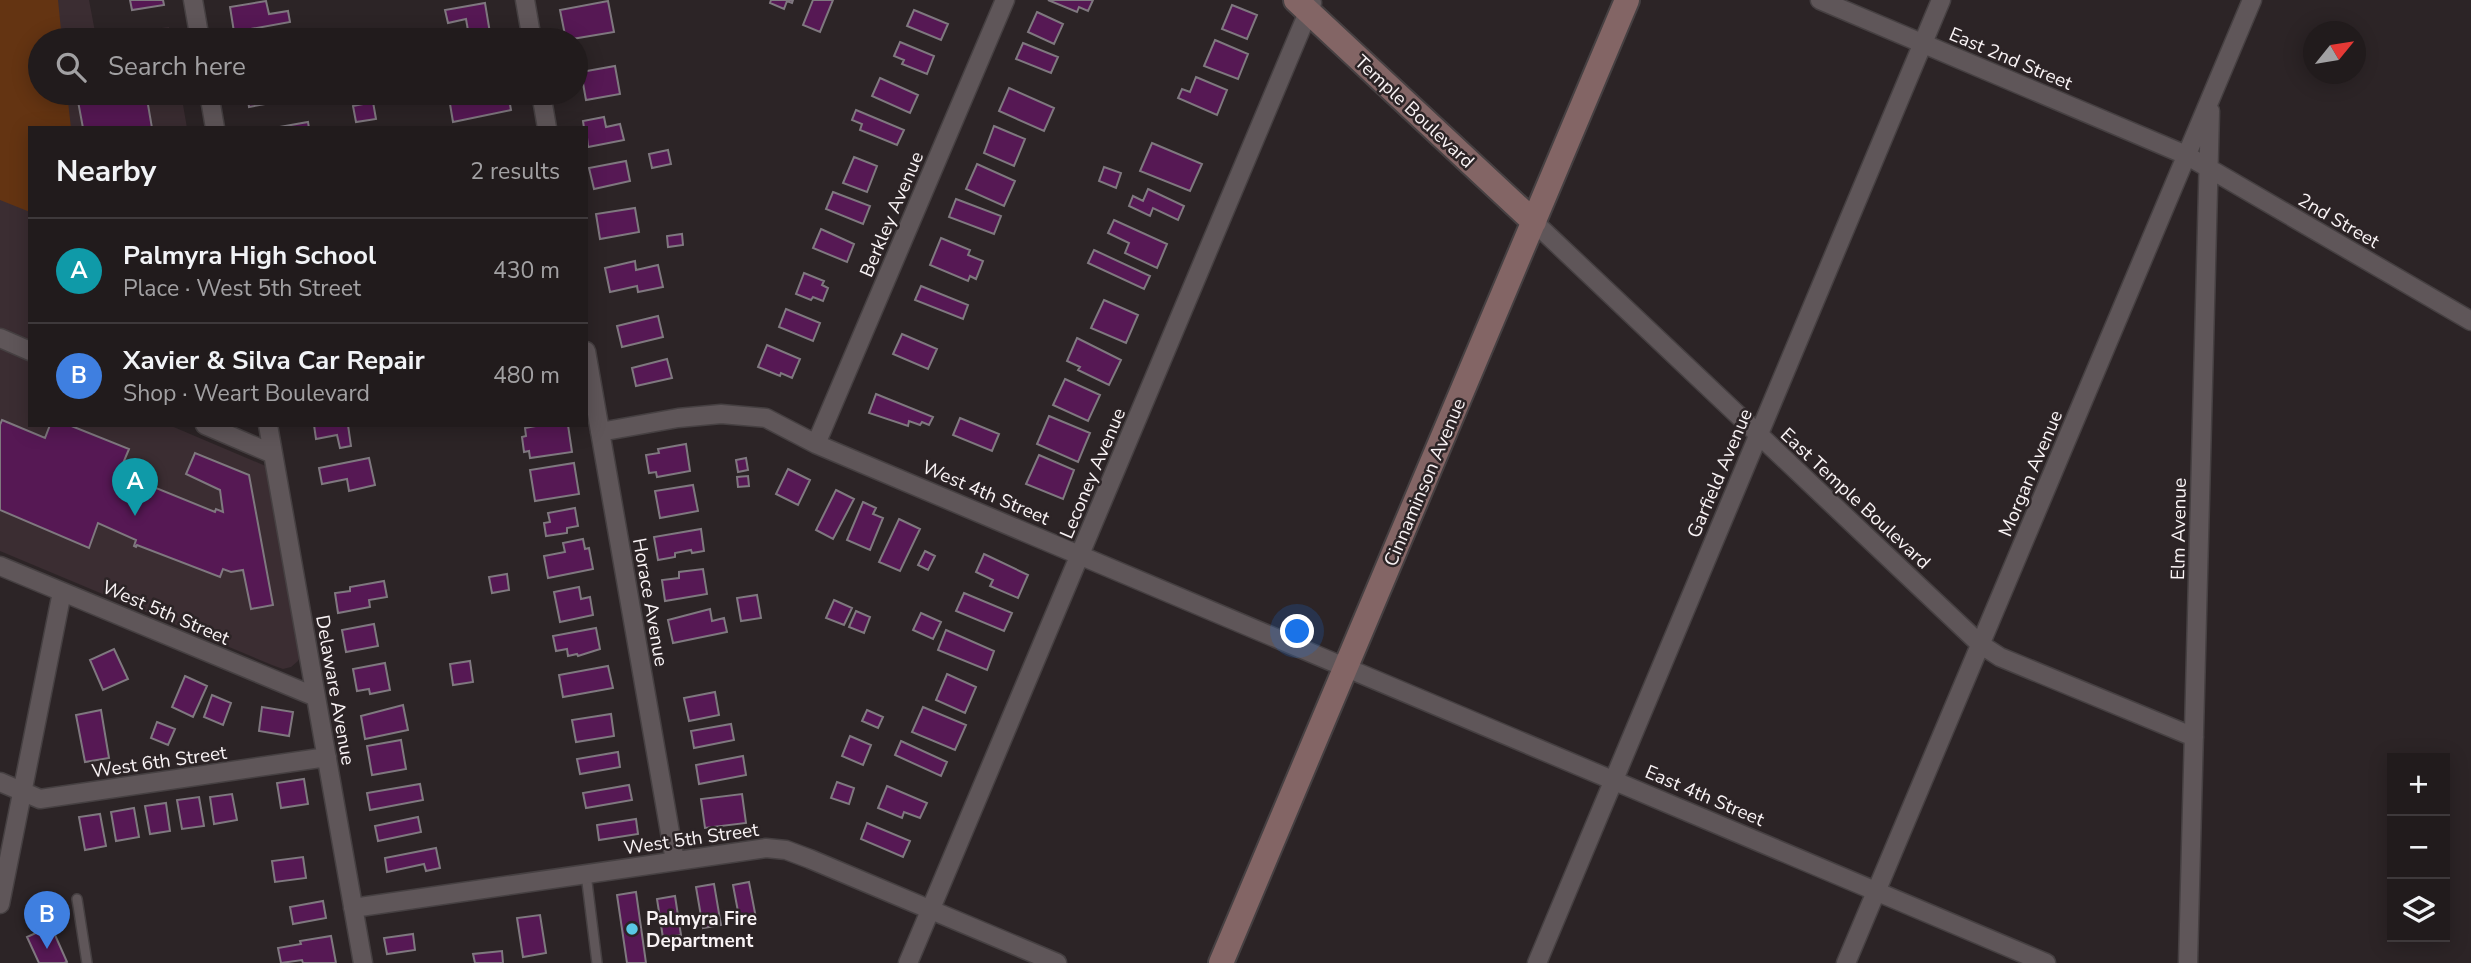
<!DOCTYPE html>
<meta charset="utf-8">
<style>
:root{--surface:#211b1c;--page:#2d2829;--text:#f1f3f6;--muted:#a2a1a3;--line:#3e393b;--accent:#0f766e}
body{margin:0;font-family:"Nunito Sans",sans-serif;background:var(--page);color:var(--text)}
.controls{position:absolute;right:21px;bottom:21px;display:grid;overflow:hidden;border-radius:0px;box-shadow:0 4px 18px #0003}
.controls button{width:63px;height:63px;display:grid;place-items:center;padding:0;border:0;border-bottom:2px solid var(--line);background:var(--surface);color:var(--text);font:35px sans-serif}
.compass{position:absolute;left:2303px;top:21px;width:63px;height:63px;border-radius:50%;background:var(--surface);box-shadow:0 4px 18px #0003;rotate:60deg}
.you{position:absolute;left:1298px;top:632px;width:24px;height:24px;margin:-18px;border:5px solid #fff;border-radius:50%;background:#1a73e8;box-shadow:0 0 0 10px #1a73e833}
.badge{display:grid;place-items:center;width:46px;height:46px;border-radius:50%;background:var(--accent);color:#fff;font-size:23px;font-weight:700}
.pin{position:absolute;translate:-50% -58px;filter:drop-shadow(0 2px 4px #0008)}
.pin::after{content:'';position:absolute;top:37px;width:24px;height:21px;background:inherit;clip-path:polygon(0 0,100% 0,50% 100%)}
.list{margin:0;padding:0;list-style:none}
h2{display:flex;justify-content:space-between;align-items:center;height:91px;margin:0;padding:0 28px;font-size:30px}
h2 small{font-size:23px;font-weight:400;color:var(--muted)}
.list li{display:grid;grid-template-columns:46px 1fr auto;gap:21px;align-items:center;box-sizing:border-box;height:105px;padding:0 28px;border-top:2px solid var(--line)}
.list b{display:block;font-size:26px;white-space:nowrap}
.list p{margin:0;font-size:23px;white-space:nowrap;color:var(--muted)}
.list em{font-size:23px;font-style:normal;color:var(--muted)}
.icon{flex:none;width:38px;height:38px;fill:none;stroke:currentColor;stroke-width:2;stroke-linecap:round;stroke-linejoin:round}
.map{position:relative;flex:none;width:2471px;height:963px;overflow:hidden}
.search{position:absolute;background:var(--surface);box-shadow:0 4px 18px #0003;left:28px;top:28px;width:560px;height:77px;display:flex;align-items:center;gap:18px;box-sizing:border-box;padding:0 24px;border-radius:38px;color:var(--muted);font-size:26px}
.panel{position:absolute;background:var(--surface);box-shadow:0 4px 18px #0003;left:28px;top:126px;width:560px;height:301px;border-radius:0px}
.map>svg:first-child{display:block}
.built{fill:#3b2d32}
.green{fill:#643412}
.building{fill:#561854;stroke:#7f787f;stroke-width:2}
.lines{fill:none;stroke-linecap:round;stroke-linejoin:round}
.lane-casing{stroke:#464042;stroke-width:12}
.street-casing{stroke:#464042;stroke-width:21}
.secondary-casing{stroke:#464042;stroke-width:28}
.lane{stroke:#5f5659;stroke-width:9}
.street{stroke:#5f5659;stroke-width:18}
.secondary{stroke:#836565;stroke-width:24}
.poi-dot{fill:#5ac8e5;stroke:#2c2426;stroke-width:2.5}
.labels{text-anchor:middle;stroke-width:5;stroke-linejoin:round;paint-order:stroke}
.street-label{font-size:19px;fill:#f9f3f5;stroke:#2c2426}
.poi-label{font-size:19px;font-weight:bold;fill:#f9f3f5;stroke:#2c2426;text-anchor:start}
</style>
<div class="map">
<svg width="2471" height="963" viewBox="0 0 2471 963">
<rect width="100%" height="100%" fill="#2c2426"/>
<path class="built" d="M0,0H89L96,37L169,27L171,40H40V93H181L187,128H30V425H169L268,467L301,654L298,661L291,667L283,669L272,665L0,551Z"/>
<path class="green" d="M0,0H58L62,40H40V93H67L71,128H30V212L0,200Z"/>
<path class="building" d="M130,0H163L164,5L132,10Z
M771,0H793L792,3L787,1L784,9L770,3Z
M813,0H833L820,32L803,25Z
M1048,0H1093L1088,11L1079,7L1077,12Z
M266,1L269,14L288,11L290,22L234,32L230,7Z
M608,1L614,32L566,40L560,10Z
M485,3L490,33L469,36L466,19L448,23L445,10Z
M1232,5L1257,15L1247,39L1222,29Z
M914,10L948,24L941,40L907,26Z
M1037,12L1063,24L1054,44L1028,32Z
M1215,40L1248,54L1238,79L1204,66Z
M900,42L934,56L927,74L902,64L904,60L894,56Z
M1023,43L1058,57L1051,73L1016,59Z
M615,66L620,94L586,100L581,72Z
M1196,77L1227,90L1217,115L1178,98L1182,89L1190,92Z
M880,78L918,95L910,113L872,96Z
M1009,88L1054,108L1044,131L999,111Z
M81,93H146L152,128H83L77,96Z
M247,93H298L299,98L249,107Z
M480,93H508L511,110L453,122L449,98Z
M373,102L376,119L356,122L353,106Z
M856,110L904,130L897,145L860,130L862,124L852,120Z
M604,117L606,127L620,124L624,140L588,147L586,128H584L583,121Z
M308,122L309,128H274Z
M994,126L1025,139L1014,166L984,153Z
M1152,143L1202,164L1190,191L1140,171Z
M668,150L671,164L652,168L649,154Z
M854,157L877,166L867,192L843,183Z
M626,161L630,181L594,189L589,168Z
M977,164L1015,181L1004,206L966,189Z
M1104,167L1121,173L1116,188L1099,181Z
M1148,189L1184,206L1178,220L1153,208L1150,216L1129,206L1133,196L1143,201Z
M833,192L870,206L863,224L826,209Z
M956,199L1001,216L994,234L949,217Z
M635,208L639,232L600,239L596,214Z
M1114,220L1167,244L1157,268L1125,253L1129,243L1108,233Z
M821,229L854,244L847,262L813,248Z
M682,234L683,245L668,247L667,236Z
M941,238L970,250L968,255L983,261L976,279L970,276L968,281L930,265Z
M1094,250L1150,276L1144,289L1088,263Z
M635,261L636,270L658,265L663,287L638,292L637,286L610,292L605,268Z
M804,273L824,281L822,285L828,288L823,301L813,297L811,300L796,294Z
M921,286L968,305L963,319L915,300Z
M1104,300L1138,315L1126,343L1091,328Z
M786,309L820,323L813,341L779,327Z
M658,316L663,337L622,347L617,326Z
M902,334L937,349L928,369L893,354Z
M1077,338L1121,360L1109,385L1078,370L1080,367L1067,361Z
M767,345L800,359L792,378L781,373L780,376L758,367Z
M667,359L672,378L636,386L632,368Z
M1065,379L1100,395L1088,421L1053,405Z
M876,394L933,417L929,425L922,422L920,425L909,421L908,426L869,413Z
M1049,416L1090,433L1078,462L1037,444Z
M960,418L999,434L992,451L953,435Z
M2,420L45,438L50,425H69L129,449L119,473L215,512L216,509L223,512L220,490L186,474L195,453L249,475L273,605L251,609L243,570L231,572L223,569L220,577L137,545L136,547L134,546L136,540L98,523L89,548L0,510V425Z
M314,425H348L351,446L340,448L337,435L316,439Z
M541,425H568L572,452L530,458L529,451L524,452L522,437L526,436L525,428Z
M686,444L690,471L657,477L656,472L649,473L646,455L659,453L658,449Z
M1039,455L1074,470L1063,499L1026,484Z
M369,458L375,485L349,491L347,479L322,484L319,468Z
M746,458L748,470L738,472L736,460Z
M574,463L579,494L535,501L530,470Z
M788,469L810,480L798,505L776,494Z
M748,476L749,486L738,487L737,477Z
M693,485L698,511L660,518L655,491Z
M836,490L854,499L833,539L816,530Z
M863,502L876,508L873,514L883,518L870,550L847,540Z
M575,508L578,526L567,528V533L546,536L544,523L550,522L548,513Z
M899,519L920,529L900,571L879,562Z
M701,529L704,551L692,553L691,550L675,553V557L658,560L654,537Z
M583,539L585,549L589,548L593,569L548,578L544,556L565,552L563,543Z
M925,551L935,556L928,570L918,565Z
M984,554L1028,575L1018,598L990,586L993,580L976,572Z
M703,569L707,594L665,601L662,580L679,578V572Z
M507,574L509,590L492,593L489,577Z
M384,581L387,597L369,600L370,607L338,613L335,593L350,591V587Z
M579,587L581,599L590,597L593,615L560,622L554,592Z
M964,593L1012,613L1004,631L956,611Z
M757,595L761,618L741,621L737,598Z
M834,600L852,608L844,625L826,618Z
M710,609L712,621L724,618L727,632L673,643L668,620Z
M856,611L870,617L864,633L849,627Z
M921,613L941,622L933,639L913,630Z
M374,624L378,646L346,652L342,630Z
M596,628L600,649L578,656L577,654L568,656L567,649L556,651L553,636Z
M946,630L994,651L987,670L938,650Z
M114,649L128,679L103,690L90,660Z
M470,661L473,682L453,685L450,664Z
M385,663L390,690L370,694L369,689L357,691L353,669Z
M608,666L613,688L563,697L559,675Z
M947,674L976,687L965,713L936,700Z
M185,676L207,686L193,717L172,707Z
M715,692L719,715L689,721L684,698Z
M212,695L231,703L223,725L204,717Z
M403,705L408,730L365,739L361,716Z
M262,707L293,712L289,736L259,731Z
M923,707L966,725L955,750L912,732Z
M101,710L109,758L85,762L76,715Z
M867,710L883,717L878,728L862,721Z
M611,714L614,736L576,742L572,720Z
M157,722L175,729L168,745L151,738Z
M731,724L734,740L694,748L691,731Z
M850,736L871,745L863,765L842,756Z
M401,740L406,769L372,775L367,746Z
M901,741L947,762L941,776L895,755Z
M618,752L620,767L580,774L577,759Z
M743,756L746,775L699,784L696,765Z
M304,779L308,804L281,808L277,783Z
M837,782L854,788L849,804L831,798Z
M420,784L423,800L370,810L367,793Z
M629,785L632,800L586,808L583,793Z
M887,786L927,803L920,818L904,812L902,818L878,808Z
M232,794L237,820L214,824L210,797Z
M742,794L746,823L705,828L701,799Z
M199,797L204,826L182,829L177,800Z
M166,803L170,831L150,834L145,806Z
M134,808L139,837L116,841L111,812Z
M100,814L106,846L85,850L79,817Z
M418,817L421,832L378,841L375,826Z
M636,819L638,834L599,840L597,825Z
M867,823L910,841L903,857L861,839Z
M436,848L440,868L426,871L424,864L387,872L385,858Z
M303,857L306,878L275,882L272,861Z
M749,882L756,918L740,922L733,885Z
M714,884L721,925L703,928L696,887Z
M636,892L646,963H627L617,895Z
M675,896L681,935L663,938L657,899Z
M323,901L326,918L293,924L290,907Z
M540,915L546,953L523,957L517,918Z
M51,926L67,962L64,963H39L27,937Z
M413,934L415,950L387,954L384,938Z
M331,936L336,963H303L302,960L281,963L278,948L301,944L300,941Z
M502,951L503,963H475L473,954Z"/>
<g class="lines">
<defs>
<path id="lane" d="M586,874L597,963
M77,899L87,963"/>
<path id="street" d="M193,0L200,40
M525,0L532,40
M1820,0L2186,155L2471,321
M209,93L215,128
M541,93L547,128
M1534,222L1980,644L2000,657L2194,737
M0,338L30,351
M586,351L675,861
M205,425L273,454
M268,425L363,963
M600,432L678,418L721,414L766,418L816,444L2046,963
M816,444L1005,0
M0,566L316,697
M0,782L40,799L327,757
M0,904L62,592
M353,908L766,848L786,850L810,859L1057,963
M908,963L1312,3
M1537,963L1941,0
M1846,963L2252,0
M2188,963L2210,111"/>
<path id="secondary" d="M1296,0L1534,222
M1221,963L1627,0"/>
</defs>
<use href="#lane" class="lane-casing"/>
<use href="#street" class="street-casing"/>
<use href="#secondary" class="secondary-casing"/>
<use href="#lane" class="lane"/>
<use href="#street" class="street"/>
<use href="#secondary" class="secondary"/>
</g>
<circle class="poi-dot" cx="632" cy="929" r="7"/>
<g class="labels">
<g class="street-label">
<text transform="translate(2011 58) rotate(23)" y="7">East 2nd Street</text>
<text transform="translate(1415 111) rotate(43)" y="7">Temple Boulevard</text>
<text transform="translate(891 214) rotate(-67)" y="7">Berkley Avenue</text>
<text transform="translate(2339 220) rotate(30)" y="7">2nd Street</text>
<text transform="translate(1092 473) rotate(-67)" y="7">Leconey Avenue</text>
<text transform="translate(1719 473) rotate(-67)" y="7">Garfield Avenue</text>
<text transform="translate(2030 473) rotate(-67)" y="7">Morgan Avenue</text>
<text transform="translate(1424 482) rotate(-67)" y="7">Cinnaminson Avenue</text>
<text transform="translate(986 492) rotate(23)" y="7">West 4th Street</text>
<text transform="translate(1856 498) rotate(43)" y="7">East Temple Boulevard</text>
<text transform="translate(2178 529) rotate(-89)" y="7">Elm Avenue</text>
<text transform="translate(651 602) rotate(80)" y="7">Horace Avenue</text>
<text transform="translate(166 612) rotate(23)" y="7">West 5th Street</text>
<text transform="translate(336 690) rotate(80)" y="7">Delaware Avenue</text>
<text transform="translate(159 761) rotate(-8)" y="7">West 6th Street</text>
<text transform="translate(1705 795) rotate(23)" y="7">East 4th Street</text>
<text transform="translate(691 838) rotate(-8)" y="7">West 5th Street</text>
</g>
<g class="poi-label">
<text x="646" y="925">Palmyra Fire<tspan x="646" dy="22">Department</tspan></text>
</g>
</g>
</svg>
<div class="controls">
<button>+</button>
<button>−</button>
<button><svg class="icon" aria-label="layers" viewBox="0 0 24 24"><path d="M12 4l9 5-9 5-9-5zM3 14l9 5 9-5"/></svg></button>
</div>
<svg class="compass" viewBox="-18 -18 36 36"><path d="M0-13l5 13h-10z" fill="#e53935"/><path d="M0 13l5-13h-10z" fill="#a2a1a3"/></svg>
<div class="you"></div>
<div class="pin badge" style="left:135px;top:516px;background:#0f9aa8">A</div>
<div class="pin badge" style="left:47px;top:949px;background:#3f7fe0">B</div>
<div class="search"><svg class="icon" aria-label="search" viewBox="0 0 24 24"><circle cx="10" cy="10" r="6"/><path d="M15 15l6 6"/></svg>Search here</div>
<section class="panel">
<h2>Nearby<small>2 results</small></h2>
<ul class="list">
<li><span class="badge" style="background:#0f9aa8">A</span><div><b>Palmyra High School</b><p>Place · West 5th Street</p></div><em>430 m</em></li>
<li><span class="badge" style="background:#3f7fe0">B</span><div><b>Xavier &amp; Silva Car Repair</b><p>Shop · Weart Boulevard</p></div><em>480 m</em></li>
</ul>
</section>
</div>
